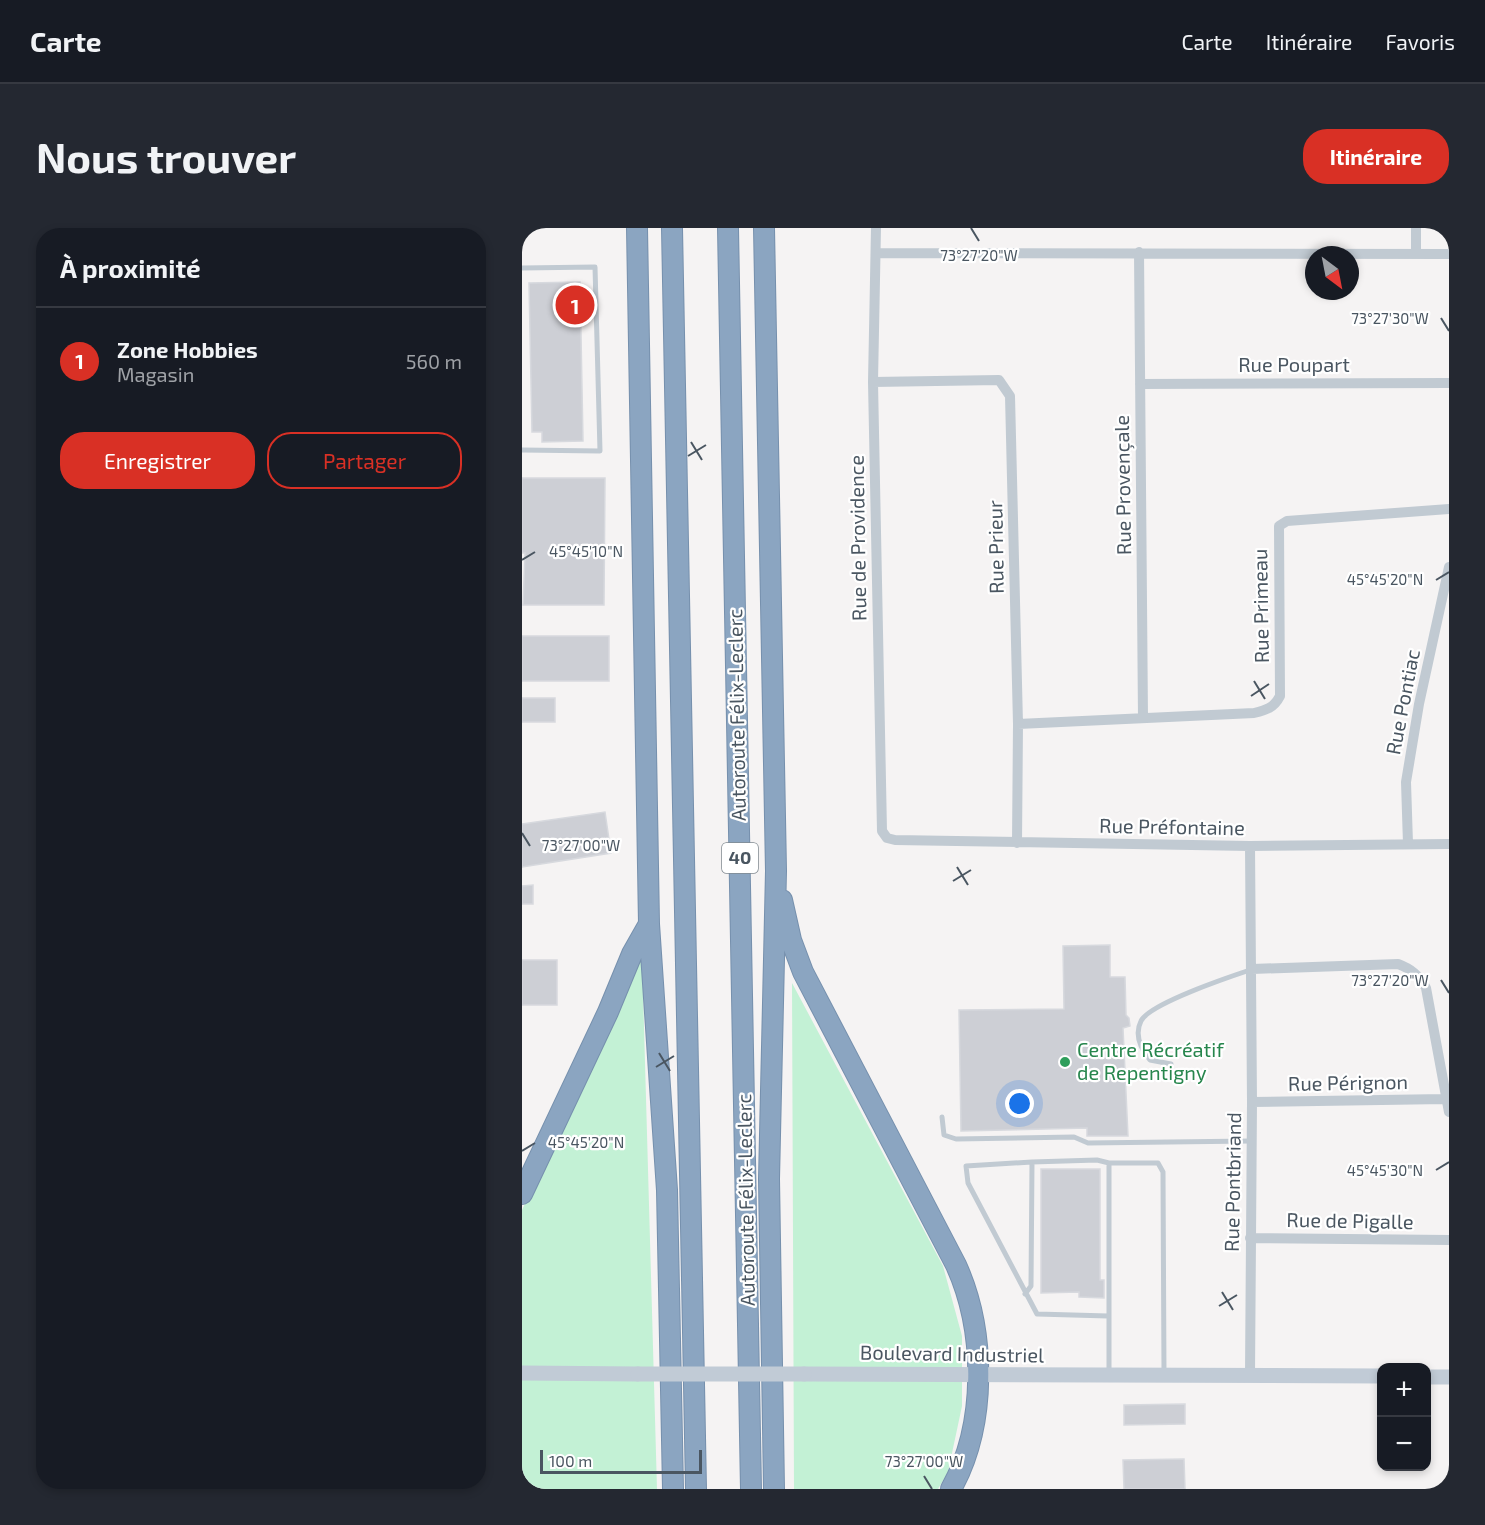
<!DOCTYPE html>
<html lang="fr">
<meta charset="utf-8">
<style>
:root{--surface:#171b24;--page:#242831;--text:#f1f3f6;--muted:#9ea1a6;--line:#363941;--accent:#d93025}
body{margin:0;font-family:"Exo 2",sans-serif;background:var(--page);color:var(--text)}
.controls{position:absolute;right:18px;bottom:18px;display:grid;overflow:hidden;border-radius:12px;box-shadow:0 3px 9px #0003}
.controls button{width:54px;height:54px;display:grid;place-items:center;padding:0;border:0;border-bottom:2px solid var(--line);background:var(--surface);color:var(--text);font:30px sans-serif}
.compass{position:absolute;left:783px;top:18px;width:54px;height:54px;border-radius:50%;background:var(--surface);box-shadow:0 3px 9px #0003;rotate:148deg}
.scale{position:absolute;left:18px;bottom:15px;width:162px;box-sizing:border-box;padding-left:6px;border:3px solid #4a5661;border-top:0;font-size:16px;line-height:21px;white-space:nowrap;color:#4a5661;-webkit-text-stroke:4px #fff;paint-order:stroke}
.you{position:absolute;left:498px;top:876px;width:21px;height:21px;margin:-15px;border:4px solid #fff;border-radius:50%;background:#1a73e8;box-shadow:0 0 0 9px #1a73e833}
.badge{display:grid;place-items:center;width:39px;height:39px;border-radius:50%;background:var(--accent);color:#fff;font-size:20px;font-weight:700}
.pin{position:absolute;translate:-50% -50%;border:3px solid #fff;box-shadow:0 2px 6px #0006}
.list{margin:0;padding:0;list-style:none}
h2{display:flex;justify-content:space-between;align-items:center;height:78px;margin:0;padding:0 24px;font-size:26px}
h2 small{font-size:20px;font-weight:400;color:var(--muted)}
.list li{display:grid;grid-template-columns:39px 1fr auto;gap:18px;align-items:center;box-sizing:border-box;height:108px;padding:0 24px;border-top:2px solid var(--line)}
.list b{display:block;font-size:22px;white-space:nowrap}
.list p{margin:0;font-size:20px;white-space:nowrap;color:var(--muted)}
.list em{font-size:20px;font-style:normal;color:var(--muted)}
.actions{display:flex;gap:12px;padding:18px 24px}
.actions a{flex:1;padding:14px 0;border:2px solid var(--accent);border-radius:24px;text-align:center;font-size:21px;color:var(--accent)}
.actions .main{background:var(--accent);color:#fff}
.map{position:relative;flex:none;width:927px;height:1261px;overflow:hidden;border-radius:24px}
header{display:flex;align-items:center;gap:36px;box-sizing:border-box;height:84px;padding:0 30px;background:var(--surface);border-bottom:2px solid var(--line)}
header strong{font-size:28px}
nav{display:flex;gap:33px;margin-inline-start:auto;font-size:21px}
.intro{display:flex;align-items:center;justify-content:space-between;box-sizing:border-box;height:144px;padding:0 36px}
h1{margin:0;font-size:42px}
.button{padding:15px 27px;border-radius:24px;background:var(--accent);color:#fff;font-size:21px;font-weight:700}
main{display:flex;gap:36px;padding:0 36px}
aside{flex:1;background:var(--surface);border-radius:24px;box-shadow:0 3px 9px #0003}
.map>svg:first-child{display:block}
.green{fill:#c3f1d5}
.building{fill:#cdcfd5;stroke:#d7d9de;stroke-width:1.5}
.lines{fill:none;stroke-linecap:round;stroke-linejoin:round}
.highway-casing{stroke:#7690ad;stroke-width:22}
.lane{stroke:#c1cad2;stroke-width:5}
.street{stroke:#c1cad2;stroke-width:10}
.secondary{stroke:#c1cbd6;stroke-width:15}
.highway{stroke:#8ba5c1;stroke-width:20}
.secondary-bridge{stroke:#c1cbd6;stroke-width:15}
.ticks{fill:none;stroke:#4a5661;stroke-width:2}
.leisure-dot{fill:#2e9e5b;stroke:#fff;stroke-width:2}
.labels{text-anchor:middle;stroke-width:4.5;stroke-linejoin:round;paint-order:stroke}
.shield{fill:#fff;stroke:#808990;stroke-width:1.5}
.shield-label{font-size:18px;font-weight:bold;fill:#4a5661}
.street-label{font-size:20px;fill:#4a5661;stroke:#fff}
.leisure-label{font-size:20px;fill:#27864d;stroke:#fff;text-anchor:start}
.ticks-label{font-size:15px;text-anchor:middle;fill:#4a5661;stroke:#fff;stroke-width:4.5;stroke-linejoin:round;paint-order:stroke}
</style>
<header>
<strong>Carte</strong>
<nav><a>Carte</a><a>Itinéraire</a><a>Favoris</a></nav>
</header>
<div class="intro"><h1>Nous trouver</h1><a class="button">Itinéraire</a></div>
<main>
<aside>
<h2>À proximité<small></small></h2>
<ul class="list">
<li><span class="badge">1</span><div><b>Zone Hobbies</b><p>Magasin</p></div><em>560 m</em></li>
</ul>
<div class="actions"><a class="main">Enregistrer</a><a>Partager</a></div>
</aside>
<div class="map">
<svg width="927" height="1261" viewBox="0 0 927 1261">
<rect width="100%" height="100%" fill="#f5f3f3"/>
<path class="green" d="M120,728L135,1261H0V982Z
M270,755L421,1038L440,1108V1178L426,1244L416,1261H272Z"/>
<path class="building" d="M58,54L61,213L20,214V204H10L7,55Z
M0,250H83L82,377H1L3,325H0Z
M0,408H87V453H0Z
M0,470H33V494H0Z
M83,584L89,625L0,639V596Z
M11,657V676H0V658Z
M588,717V749H603L604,787L607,790L608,798L601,800L606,908H565V900L439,903L437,782L542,781L541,718Z
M0,732H35V777H0Z
M519,941H578V1052H582V1070L557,1069V1064L519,1065Z
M663,1176V1196L602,1197V1177Z
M662,1231L663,1261H602L601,1232Z"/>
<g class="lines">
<defs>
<path id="highway" d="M115,0L127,696L145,962L151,1261
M150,0L174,1261
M206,0L229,1261
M242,0L254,643L247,951L252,1261
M260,672L269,712L281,744L434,1037C464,1103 465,1197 429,1261
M0,966L86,784L110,726L127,696"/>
</defs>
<use href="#highway" class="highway-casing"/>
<path class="lane" d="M0,40L73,39L78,223L0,222
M649,836L628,832C619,821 612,807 619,793C627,776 707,749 728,742
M420,889L422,907L434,911L552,909L566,915L729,913
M510,934L444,938L446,955L515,1086L586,1088
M503,1066L509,1058L510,934L575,932L587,935
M587,1144V935H636L641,944L642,1145"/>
<path class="street" d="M354,0L351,154L360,603L365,610L373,612L728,618L927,616
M894,0V25
M617,24L621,490
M354,25L927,26
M351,154L477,152L488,168L496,496L495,615
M618,156L927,155
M496,496L732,485C744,482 752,480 758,468L757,298L765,293L927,281
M886,616L884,554L897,476L927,339
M728,618L730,874L728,1146
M730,741L876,736C889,741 897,747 904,760L927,884
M730,874L923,871
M728,1010L927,1012"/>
<path class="secondary" d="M0,1145L116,1146
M282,1146L860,1148
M904,1149H927"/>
<use href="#highway" class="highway"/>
<path class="secondary-bridge" d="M116,1146H282"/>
</g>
<path class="ticks" d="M449,0L457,13M919,90L927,103M169,214L180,232M166,228L184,217M0,332L13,324M914,352L927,344M732,453L743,471M729,468L747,456M0,605L8,618M435,639L446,657M431,653L449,642M919,752L927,765M137,825L148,843M134,839L152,828M0,923L13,915M914,942L927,934M700,1064L711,1082M697,1078L715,1067M402,1248L410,1261"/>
<circle class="leisure-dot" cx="543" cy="834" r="6"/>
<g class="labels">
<rect class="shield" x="200" y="615" width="36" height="30" rx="4.5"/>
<g class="shield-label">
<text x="218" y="636">40</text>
</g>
<g class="street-label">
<text x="772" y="144">Rue Poupart</text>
<text transform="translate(601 257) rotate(-91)" y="7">Rue Provençale</text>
<text transform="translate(336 310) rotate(-91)" y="7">Rue de Providence</text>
<text transform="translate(474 319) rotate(-91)" y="7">Rue Prieur</text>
<text transform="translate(739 378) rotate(-91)" y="7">Rue Primeau</text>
<text transform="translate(881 474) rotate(-79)" y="7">Rue Pontiac</text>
<text transform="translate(215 487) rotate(-91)" y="7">Autoroute Félix-Leclerc</text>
<text transform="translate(650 599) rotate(1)" y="7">Rue Préfontaine</text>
<text transform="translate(826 855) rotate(-1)" y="7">Rue Pérignon</text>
<text transform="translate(711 954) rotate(-89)" y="7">Rue Pontbriand</text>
<text transform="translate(224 972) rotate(-91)" y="7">Autoroute Félix-Leclerc</text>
<text transform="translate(828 993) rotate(1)" y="7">Rue de Pigalle</text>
<text transform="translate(430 1126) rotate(1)" y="7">Boulevard Industriel</text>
</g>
<g class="leisure-label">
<text x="555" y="829">Centre Récréatif<tspan x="555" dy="23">de Repentigny</tspan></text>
</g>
</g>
<g class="ticks-label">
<text x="457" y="33">73°27'20"W</text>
<text x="868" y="96">73°27'30"W</text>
<text x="64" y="329">45°45'10"N</text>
<text x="863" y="357">45°45'20"N</text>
<text x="59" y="623">73°27'00"W</text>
<text x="868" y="758">73°27'20"W</text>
<text x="64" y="920">45°45'20"N</text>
<text x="863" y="948">45°45'30"N</text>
<text x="402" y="1239">73°27'00"W</text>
</g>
</svg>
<div class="controls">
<button>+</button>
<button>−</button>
</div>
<svg class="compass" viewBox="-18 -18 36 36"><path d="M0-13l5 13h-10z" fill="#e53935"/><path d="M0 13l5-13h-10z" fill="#9ea1a6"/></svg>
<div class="scale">100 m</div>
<div class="you"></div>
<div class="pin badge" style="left:53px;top:77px">1</div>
</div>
</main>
